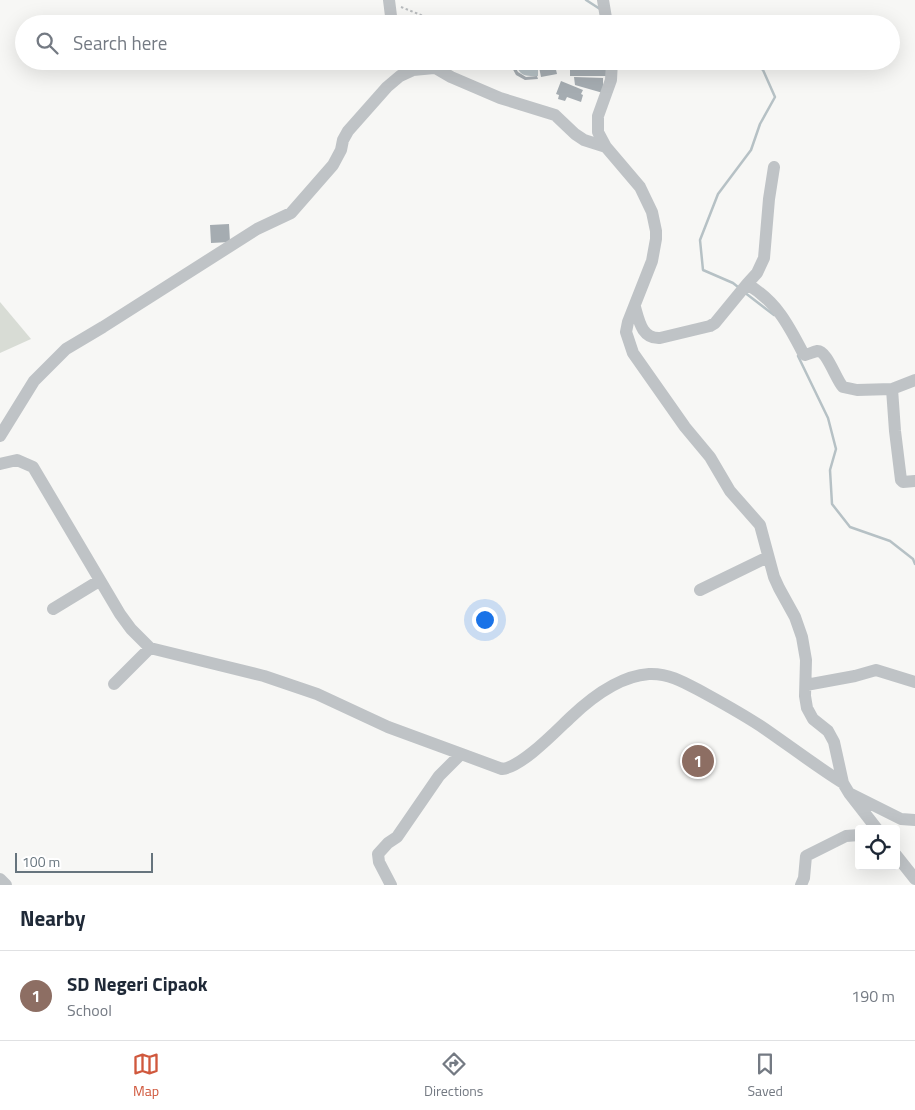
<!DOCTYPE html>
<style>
:root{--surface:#fff;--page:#f2f2f3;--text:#1f2937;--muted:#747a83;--line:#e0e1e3;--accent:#d0583d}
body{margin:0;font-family:"Titillium Web",sans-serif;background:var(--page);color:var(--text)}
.controls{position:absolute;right:15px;bottom:15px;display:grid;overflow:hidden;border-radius:5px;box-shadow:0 5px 20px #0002}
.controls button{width:45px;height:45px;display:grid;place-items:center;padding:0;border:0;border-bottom:1px solid var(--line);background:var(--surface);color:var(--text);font:25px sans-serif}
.scale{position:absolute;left:15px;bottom:12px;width:138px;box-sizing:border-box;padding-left:5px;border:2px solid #66747d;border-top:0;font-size:14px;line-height:18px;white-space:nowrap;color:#66747d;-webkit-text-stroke:4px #fff;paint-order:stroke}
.you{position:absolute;left:484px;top:619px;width:18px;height:18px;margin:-12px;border:4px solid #fff;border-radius:50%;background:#1a73e8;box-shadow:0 0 0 8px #1a73e833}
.badge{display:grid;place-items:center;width:32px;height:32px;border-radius:50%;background:var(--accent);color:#fff;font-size:16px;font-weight:700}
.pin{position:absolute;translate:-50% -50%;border:2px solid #fff;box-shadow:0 1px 5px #0006}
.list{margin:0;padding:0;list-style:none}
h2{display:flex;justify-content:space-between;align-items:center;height:65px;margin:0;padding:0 20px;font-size:21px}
h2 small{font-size:16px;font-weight:400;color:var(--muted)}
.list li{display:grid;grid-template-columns:32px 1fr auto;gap:15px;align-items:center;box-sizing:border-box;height:90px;padding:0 20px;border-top:1px solid var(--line)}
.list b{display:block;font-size:19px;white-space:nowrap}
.list p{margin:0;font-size:16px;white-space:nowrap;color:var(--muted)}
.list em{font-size:16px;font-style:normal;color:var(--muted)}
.icon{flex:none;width:28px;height:28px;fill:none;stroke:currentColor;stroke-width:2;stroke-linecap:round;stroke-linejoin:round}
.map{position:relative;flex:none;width:915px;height:885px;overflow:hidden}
.search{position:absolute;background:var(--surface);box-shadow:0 5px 20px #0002;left:15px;right:15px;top:15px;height:55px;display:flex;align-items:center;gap:12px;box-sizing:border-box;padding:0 18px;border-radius:28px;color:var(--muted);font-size:19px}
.sheet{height:155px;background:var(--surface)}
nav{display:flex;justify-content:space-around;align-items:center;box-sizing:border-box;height:70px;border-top:1px solid var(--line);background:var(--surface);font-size:14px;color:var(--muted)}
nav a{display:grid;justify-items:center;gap:2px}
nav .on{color:var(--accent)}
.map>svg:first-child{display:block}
.green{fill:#d8dcd5}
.water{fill:#b6c1c5}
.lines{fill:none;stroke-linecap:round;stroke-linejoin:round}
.stream{stroke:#b6c1c5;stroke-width:2.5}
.building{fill:#a5acb1}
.path{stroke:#b9bcbe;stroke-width:2;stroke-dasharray:2.5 2.5;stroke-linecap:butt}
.minor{stroke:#bfc3c6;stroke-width:12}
</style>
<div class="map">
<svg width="915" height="885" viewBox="0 0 915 885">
<rect width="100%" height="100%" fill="#f7f7f5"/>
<path class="green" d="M0,302L31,339L0,353Z"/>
<path class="water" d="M510,61H525L538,68V76C516,77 523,71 510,61Z"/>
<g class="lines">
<path class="stream" d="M586,0L600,9
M611,16L622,24
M738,287L733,283L703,270L700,240L718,194L751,150L760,124L775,97L763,70L754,61
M744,292L774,315
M798,356L828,418L836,449L830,470L832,504L850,527L890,541L913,559L915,564"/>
</g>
<path class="building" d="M554,61L557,74L541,77L539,67H542L541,63L547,62L548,65L549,62Z
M570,61H608V76H570Z
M513,63L518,72L526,77L537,76L538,79L525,80L516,75L510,64Z
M574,77L603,78V93L575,85Z
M561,81L583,90L581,94L583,95L581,102L567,97L565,101L558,99L559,95L556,94Z
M229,224L230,242L211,243L210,225Z"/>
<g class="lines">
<path class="path" d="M401,7L426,17L434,24"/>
<path class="minor" d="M389,0L392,24
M603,0L607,24
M612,61L611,80L598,116V132L606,147L640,187L652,212L656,231V239L652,261L628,322L626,332L633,353L685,427L710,457L730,491L760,525L774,577L779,588L795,617L802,637L806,660L805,696L807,708L813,719L828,731L834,742L843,783L849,793L877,829
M427,63L451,77L500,98L555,115L575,134L584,140L606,147
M747,284L757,273L764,258L769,199L774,167
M635,307C639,321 642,339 660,338L710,326L715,323L747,284C776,301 788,324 803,353L805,355C809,354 813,352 817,351C827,350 836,380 843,387L857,390L892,389L915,380
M892,389L895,431L901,480L903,482L915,481
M0,436L34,381L66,349L103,327L257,229L291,213L333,165L341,150L343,140L348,131L387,87L400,76L413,70L434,68
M0,464L17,460L33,467L120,614L131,629L150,648L264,676L317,694L388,727L502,769C522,767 556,731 571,717C592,697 619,676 649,674C671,673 687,684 706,694C726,705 746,716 765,729C791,747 816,766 843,783
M700,590L768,557
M53,609L99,581
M114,684L150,648
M806,685L855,676L876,670L915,682
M851,794L901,819L915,820
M896,855L915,879
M0,879L6,885
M391,885L379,862L378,854L388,843L397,837L439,776L461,754
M801,885L804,878L806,856L846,836L859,835"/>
</g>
</svg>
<div class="controls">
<button><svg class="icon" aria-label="locate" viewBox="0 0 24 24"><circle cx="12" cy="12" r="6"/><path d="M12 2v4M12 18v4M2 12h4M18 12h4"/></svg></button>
</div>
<div class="scale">100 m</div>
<div class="you"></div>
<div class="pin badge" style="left:698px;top:761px;background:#8d6e63">1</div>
<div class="search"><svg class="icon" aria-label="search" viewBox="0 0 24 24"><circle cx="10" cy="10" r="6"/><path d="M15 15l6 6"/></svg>Search here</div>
</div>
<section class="sheet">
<h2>Nearby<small></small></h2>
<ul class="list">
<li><span class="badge" style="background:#8d6e63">1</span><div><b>SD Negeri Cipaok</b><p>School</p></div><em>190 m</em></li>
</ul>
</section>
<nav>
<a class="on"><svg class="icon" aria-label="map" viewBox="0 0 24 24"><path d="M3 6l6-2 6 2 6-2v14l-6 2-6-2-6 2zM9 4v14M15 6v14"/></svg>Map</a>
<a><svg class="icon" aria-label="directions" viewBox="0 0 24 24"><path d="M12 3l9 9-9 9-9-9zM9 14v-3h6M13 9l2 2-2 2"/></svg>Directions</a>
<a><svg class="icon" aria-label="saved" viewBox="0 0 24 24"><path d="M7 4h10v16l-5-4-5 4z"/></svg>Saved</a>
</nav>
